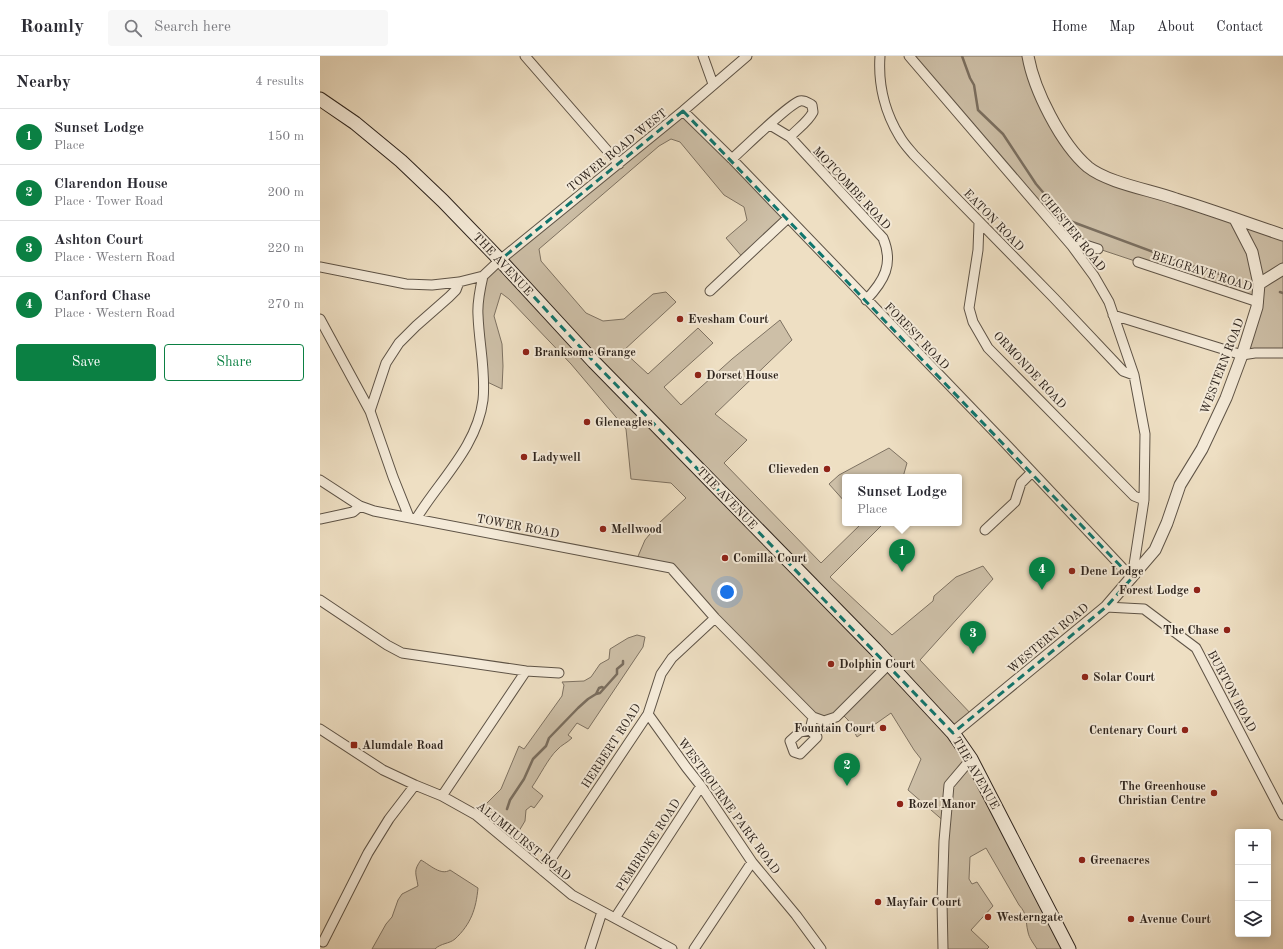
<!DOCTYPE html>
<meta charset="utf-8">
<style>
:root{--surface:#fff;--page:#f7f7f7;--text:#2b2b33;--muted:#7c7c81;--line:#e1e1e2;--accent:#0b8043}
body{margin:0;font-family:"Old Standard TT",serif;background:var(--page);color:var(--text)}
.controls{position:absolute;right:12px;bottom:12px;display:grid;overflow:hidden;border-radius:4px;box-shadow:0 2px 10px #0003}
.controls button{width:36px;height:36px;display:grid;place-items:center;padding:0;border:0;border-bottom:1px solid var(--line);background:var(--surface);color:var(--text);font:20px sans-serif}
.you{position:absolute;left:407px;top:536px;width:14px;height:14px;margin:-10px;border:3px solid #fff;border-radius:50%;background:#1a73e8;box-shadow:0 0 0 6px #1a73e833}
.badge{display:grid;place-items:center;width:26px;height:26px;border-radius:50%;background:var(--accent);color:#fff;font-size:13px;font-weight:700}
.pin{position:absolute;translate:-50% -33px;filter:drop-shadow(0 1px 2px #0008)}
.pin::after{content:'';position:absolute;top:21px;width:14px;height:12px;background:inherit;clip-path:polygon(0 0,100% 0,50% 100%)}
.popup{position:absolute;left:522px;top:418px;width:120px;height:52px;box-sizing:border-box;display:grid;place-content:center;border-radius:4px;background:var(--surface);filter:drop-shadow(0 1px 3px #0005);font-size:13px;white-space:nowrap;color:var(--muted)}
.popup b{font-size:15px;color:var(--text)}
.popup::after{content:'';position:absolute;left:50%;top:100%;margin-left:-8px;border:8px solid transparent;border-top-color:var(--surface)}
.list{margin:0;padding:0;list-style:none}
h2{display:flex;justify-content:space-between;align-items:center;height:52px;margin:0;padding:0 16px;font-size:17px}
h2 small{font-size:13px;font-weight:400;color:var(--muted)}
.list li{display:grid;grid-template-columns:26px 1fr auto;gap:12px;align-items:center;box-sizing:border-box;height:56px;padding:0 16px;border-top:1px solid var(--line)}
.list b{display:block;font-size:15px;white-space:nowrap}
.list p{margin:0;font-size:13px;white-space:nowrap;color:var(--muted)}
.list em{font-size:13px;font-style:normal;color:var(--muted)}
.actions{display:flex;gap:8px;padding:12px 16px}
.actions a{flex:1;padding:9px 0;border:1px solid var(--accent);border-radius:4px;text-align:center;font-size:14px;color:var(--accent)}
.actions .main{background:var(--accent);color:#fff}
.icon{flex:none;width:22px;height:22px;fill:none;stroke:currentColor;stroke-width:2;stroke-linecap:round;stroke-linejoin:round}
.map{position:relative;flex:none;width:963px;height:893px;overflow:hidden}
header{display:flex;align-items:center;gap:24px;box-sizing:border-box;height:56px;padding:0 20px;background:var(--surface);border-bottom:1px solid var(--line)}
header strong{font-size:19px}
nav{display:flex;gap:22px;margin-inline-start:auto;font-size:14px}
.search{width:280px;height:36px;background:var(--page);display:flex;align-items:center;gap:10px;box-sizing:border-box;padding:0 14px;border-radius:4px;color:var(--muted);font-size:15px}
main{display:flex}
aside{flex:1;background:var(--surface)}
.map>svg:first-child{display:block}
.green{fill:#cdbfa7;stroke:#7e7262}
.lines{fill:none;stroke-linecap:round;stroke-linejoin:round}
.stream{stroke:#7a6e5f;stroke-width:2.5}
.minor-casing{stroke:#5e5346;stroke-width:11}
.tertiary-casing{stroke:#5e5346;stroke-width:13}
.secondary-casing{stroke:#2e241d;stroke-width:15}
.minor{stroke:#f4ead8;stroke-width:9}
.tertiary{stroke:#f4ead8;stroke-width:11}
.secondary{stroke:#f4ead8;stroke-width:13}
.marked{fill:none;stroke:#0f766e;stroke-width:3;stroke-dasharray:8 5;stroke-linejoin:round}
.poi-dot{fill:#8f2418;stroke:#f4ead8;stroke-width:1.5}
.labels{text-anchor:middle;stroke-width:4;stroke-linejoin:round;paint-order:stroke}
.street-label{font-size:12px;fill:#2e241d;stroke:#f4ead8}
.poi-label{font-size:12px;font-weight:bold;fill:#2e241d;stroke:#f4ead8;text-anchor:start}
</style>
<header>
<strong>Roamly</strong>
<div class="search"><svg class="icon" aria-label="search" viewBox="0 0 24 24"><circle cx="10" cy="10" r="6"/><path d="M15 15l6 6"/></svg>Search here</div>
<nav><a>Home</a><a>Map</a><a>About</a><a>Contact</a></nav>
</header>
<main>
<aside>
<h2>Nearby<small>4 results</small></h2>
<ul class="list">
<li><span class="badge">1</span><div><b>Sunset Lodge</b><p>Place</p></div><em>150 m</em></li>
<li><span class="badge">2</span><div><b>Clarendon House</b><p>Place · Tower Road</p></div><em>200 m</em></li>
<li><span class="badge">3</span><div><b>Ashton Court</b><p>Place · Western Road</p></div><em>220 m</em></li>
<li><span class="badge">4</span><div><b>Canford Chase</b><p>Place · Western Road</p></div><em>270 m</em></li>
</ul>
<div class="actions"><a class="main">Save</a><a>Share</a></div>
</aside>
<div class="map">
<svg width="963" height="893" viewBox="0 0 963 893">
<rect width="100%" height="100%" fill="#eedfc3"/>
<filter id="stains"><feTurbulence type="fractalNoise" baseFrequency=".005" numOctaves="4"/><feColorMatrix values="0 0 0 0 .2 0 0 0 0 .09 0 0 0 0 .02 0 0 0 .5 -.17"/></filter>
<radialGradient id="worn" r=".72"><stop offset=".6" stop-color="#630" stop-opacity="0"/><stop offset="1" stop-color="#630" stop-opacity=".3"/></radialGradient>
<path class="green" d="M589,0H708L719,36L769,112L963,179V297L922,299L938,246L746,182Z
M363,55L468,162L424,203L406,182L427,164L424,151L404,139L360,86L351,83L339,90L219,193L221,205L266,257L283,265L304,263L333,238L346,236L356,246L303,295L328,318L378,272L393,287L344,331L361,349L412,303L460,264L472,284L395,358L427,384L404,407L501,507L542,467H564L510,521L572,579L613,545L614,540L636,521L663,510L673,523L600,604L653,660L633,677L749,893H717C714,888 709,882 708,876C705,864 708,859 699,849L666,792L650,801L649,823L652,828L657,826L673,850L651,874L669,891L667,893H623L626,767L588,734L601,703L594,694L571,657L537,681L528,664L521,657L516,661H493L351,512L316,505L325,484L339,467L366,442L351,427L311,423L306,373L251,308L189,243L181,237L174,260L182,288L183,310L182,333L163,324L158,258L163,220Z
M569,392L587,407L583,421H525V446L509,428L519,419Z
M317,579L325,581L323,591L268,673L257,667L248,679L252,682C247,687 241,689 237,694C229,701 219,721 212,731L223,740L214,752L211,750L206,754L205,765L196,780L162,752L181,733L199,690L204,693L242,640L244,629L242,626L264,625L271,621L280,608L289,603L290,593L308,582Z
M101,804C110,809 121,820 130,814L158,832C156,853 151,868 135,883C129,888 121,887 115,893H52L66,868L72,861L78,844L82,838L98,830C96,817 93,815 101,804Z"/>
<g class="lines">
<path class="stream" d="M642,0L650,22L654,29L658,54L683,78L716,128L733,148L750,165L863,207L920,224
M960,236L963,237
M276,638L279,632L282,631L284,632
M187,753L190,744L204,723L213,703L226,690L229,682L258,652L268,643L276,638L280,637L297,618V613L303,608V605"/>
<defs>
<path id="minor" d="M205,0L299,108
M383,0L393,28
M560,0C558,28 565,57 580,81C584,88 589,93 594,99L734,242L803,315L814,319
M589,0L752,190L774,220L789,246L814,319L825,378L824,444L812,522
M363,55L412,103L684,386L812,522
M450,69L470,81
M412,103C423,93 470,47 480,45C485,44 488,47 492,49L493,56C488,66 477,73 470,81L563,182C574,208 564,225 546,244
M659,167L658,194L649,252L653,266L668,292L814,440L824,444
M747,183L778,193
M818,206L938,246
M0,211L86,228L112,229L139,226L163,220L180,204L363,55L427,0
M390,235L468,162
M793,259L922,299L935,297H963
M0,263L50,355L73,421L89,461
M50,355L66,307L79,287L96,270L129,241L136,234L139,226
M0,424L40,450L54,455L351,512L395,562L493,661L504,665L516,661L569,608
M0,463L33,456L40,450
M96,463C119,425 157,391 163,344C166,316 159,288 158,259C157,246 160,233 163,220
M665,474L695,446L701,427L712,416
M0,544L67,589L82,597L206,615L239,617
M786,551L824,553L876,592L963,759
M328,658L366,711L381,730L432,806L476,859L501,893
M0,673L63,714L95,729L122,740L156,759L252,839L352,893
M490,674L480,676L470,685L474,696L480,698L497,681L490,674L493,661
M122,740L206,615
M223,815L328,658L341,618L352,602L395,562
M295,862L381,730
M3,886L48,797L69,763L95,729
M270,893L282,856
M374,893L432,806
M623,893L622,846L624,785L629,729L651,703"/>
<path id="tertiary" d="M708,0C714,34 741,88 768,111C788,127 831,134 856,143C892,154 927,167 963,179
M939,228L963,213
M633,677L786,551L835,494L847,467L860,429L882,393L906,342L922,299L937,251L939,228L932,196L915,163"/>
<path id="secondary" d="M0,43L35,67L81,105L123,145L180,204L274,306L555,593L633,677L651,703L749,893"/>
</defs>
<use href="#minor" class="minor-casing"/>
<use href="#tertiary" class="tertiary-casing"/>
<use href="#secondary" class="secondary-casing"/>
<use href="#minor" class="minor"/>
<use href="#tertiary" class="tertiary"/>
<use href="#secondary" class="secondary"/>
</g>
<path class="marked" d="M363,55L812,522L786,551L633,677L274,306L180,204Z"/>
<g class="poi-dot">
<circle cx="360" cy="263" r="4"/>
<circle cx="206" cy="296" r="4"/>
<circle cx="378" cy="319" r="4"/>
<circle cx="267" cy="366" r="4"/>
<circle cx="204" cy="401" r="4"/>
<circle cx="507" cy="413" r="4"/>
<circle cx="283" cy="473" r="4"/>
<circle cx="405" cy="502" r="4"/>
<circle cx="752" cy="515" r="4"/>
<circle cx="877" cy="534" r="4"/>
<circle cx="907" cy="574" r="4"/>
<circle cx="511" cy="608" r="4"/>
<circle cx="765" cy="621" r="4"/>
<circle cx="563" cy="672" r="4"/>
<circle cx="865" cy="674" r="4"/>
<rect x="30" y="685" width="8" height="8" rx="2"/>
<circle cx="894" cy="737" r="4"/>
<circle cx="580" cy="748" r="4"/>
<circle cx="762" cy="804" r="4"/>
<circle cx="558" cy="846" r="4"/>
<circle cx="668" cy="861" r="4"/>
<circle cx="811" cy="863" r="4"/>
</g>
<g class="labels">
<g class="street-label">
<text transform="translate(297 94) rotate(-39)" y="4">TOWER ROAD WEST</text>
<text transform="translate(532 132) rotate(47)" y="4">MOTCOMBE ROAD</text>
<text transform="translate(674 164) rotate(46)" y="4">EATON ROAD</text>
<text transform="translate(753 176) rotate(51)" y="4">CHESTER ROAD</text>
<text transform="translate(183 208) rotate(47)" y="4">THE AVENUE</text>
<text transform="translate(882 215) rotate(18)" y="4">BELGRAVE ROAD</text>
<text transform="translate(597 280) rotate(46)" y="4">FOREST ROAD</text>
<text transform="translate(902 310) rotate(-69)" y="4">WESTERN ROAD</text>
<text transform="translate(710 314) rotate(47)" y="4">ORMONDE ROAD</text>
<text transform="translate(407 442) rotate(46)" y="4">THE AVENUE</text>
<text transform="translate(198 470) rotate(11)" y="4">TOWER ROAD</text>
<text transform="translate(728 582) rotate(-40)" y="4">WESTERN ROAD</text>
<text transform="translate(912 635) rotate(62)" y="4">BURTON ROAD</text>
<text transform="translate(291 690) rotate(-57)" y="4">HERBERT ROAD</text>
<text transform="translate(656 717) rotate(60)" y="4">THE AVENUE</text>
<text transform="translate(409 750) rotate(54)" y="4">WESTBOURNE PARK ROAD</text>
<text transform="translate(204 785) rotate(39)" y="4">ALUMHURST ROAD</text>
<text transform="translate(328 789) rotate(-57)" y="4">PEMBROKE ROAD</text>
</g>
<g class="poi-label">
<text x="368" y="267">Evesham Court</text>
<text x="214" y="300">Branksome Grange</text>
<text x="386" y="323">Dorset House</text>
<text x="275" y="370">Gleneagles</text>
<text x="212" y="405">Ladywell</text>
<text x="499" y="417" text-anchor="end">Clieveden</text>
<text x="291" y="477">Mellwood</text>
<text x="413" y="506">Comilla Court</text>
<text x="760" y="519">Dene Lodge</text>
<text x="869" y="538" text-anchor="end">Forest Lodge</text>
<text x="899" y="578" text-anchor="end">The Chase</text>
<text x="519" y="612">Dolphin Court</text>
<text x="773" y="625">Solar Court</text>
<text x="555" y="676" text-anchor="end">Fountain Court</text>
<text x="857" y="678" text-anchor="end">Centenary Court</text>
<text x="42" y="693">Alumdale Road</text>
<text x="886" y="734" text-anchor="end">The Greenhouse<tspan x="886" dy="14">Christian Centre</tspan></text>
<text x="588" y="752">Rozel Manor</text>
<text x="770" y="808">Greenacres</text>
<text x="566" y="850">Mayfair Court</text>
<text x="676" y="865">Westerngate</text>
<text x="819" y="867">Avenue Court</text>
</g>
</g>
<rect width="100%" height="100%" filter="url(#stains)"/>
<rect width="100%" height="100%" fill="url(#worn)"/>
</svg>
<div class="controls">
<button>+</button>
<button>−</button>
<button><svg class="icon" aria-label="layers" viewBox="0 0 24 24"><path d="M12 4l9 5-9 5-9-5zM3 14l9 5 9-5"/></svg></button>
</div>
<div class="you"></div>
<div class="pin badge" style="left:582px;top:516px">1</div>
<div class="popup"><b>Sunset Lodge</b>Place</div>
<div class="pin badge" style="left:527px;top:730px">2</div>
<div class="pin badge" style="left:653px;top:598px">3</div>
<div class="pin badge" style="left:722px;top:534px">4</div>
</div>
</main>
